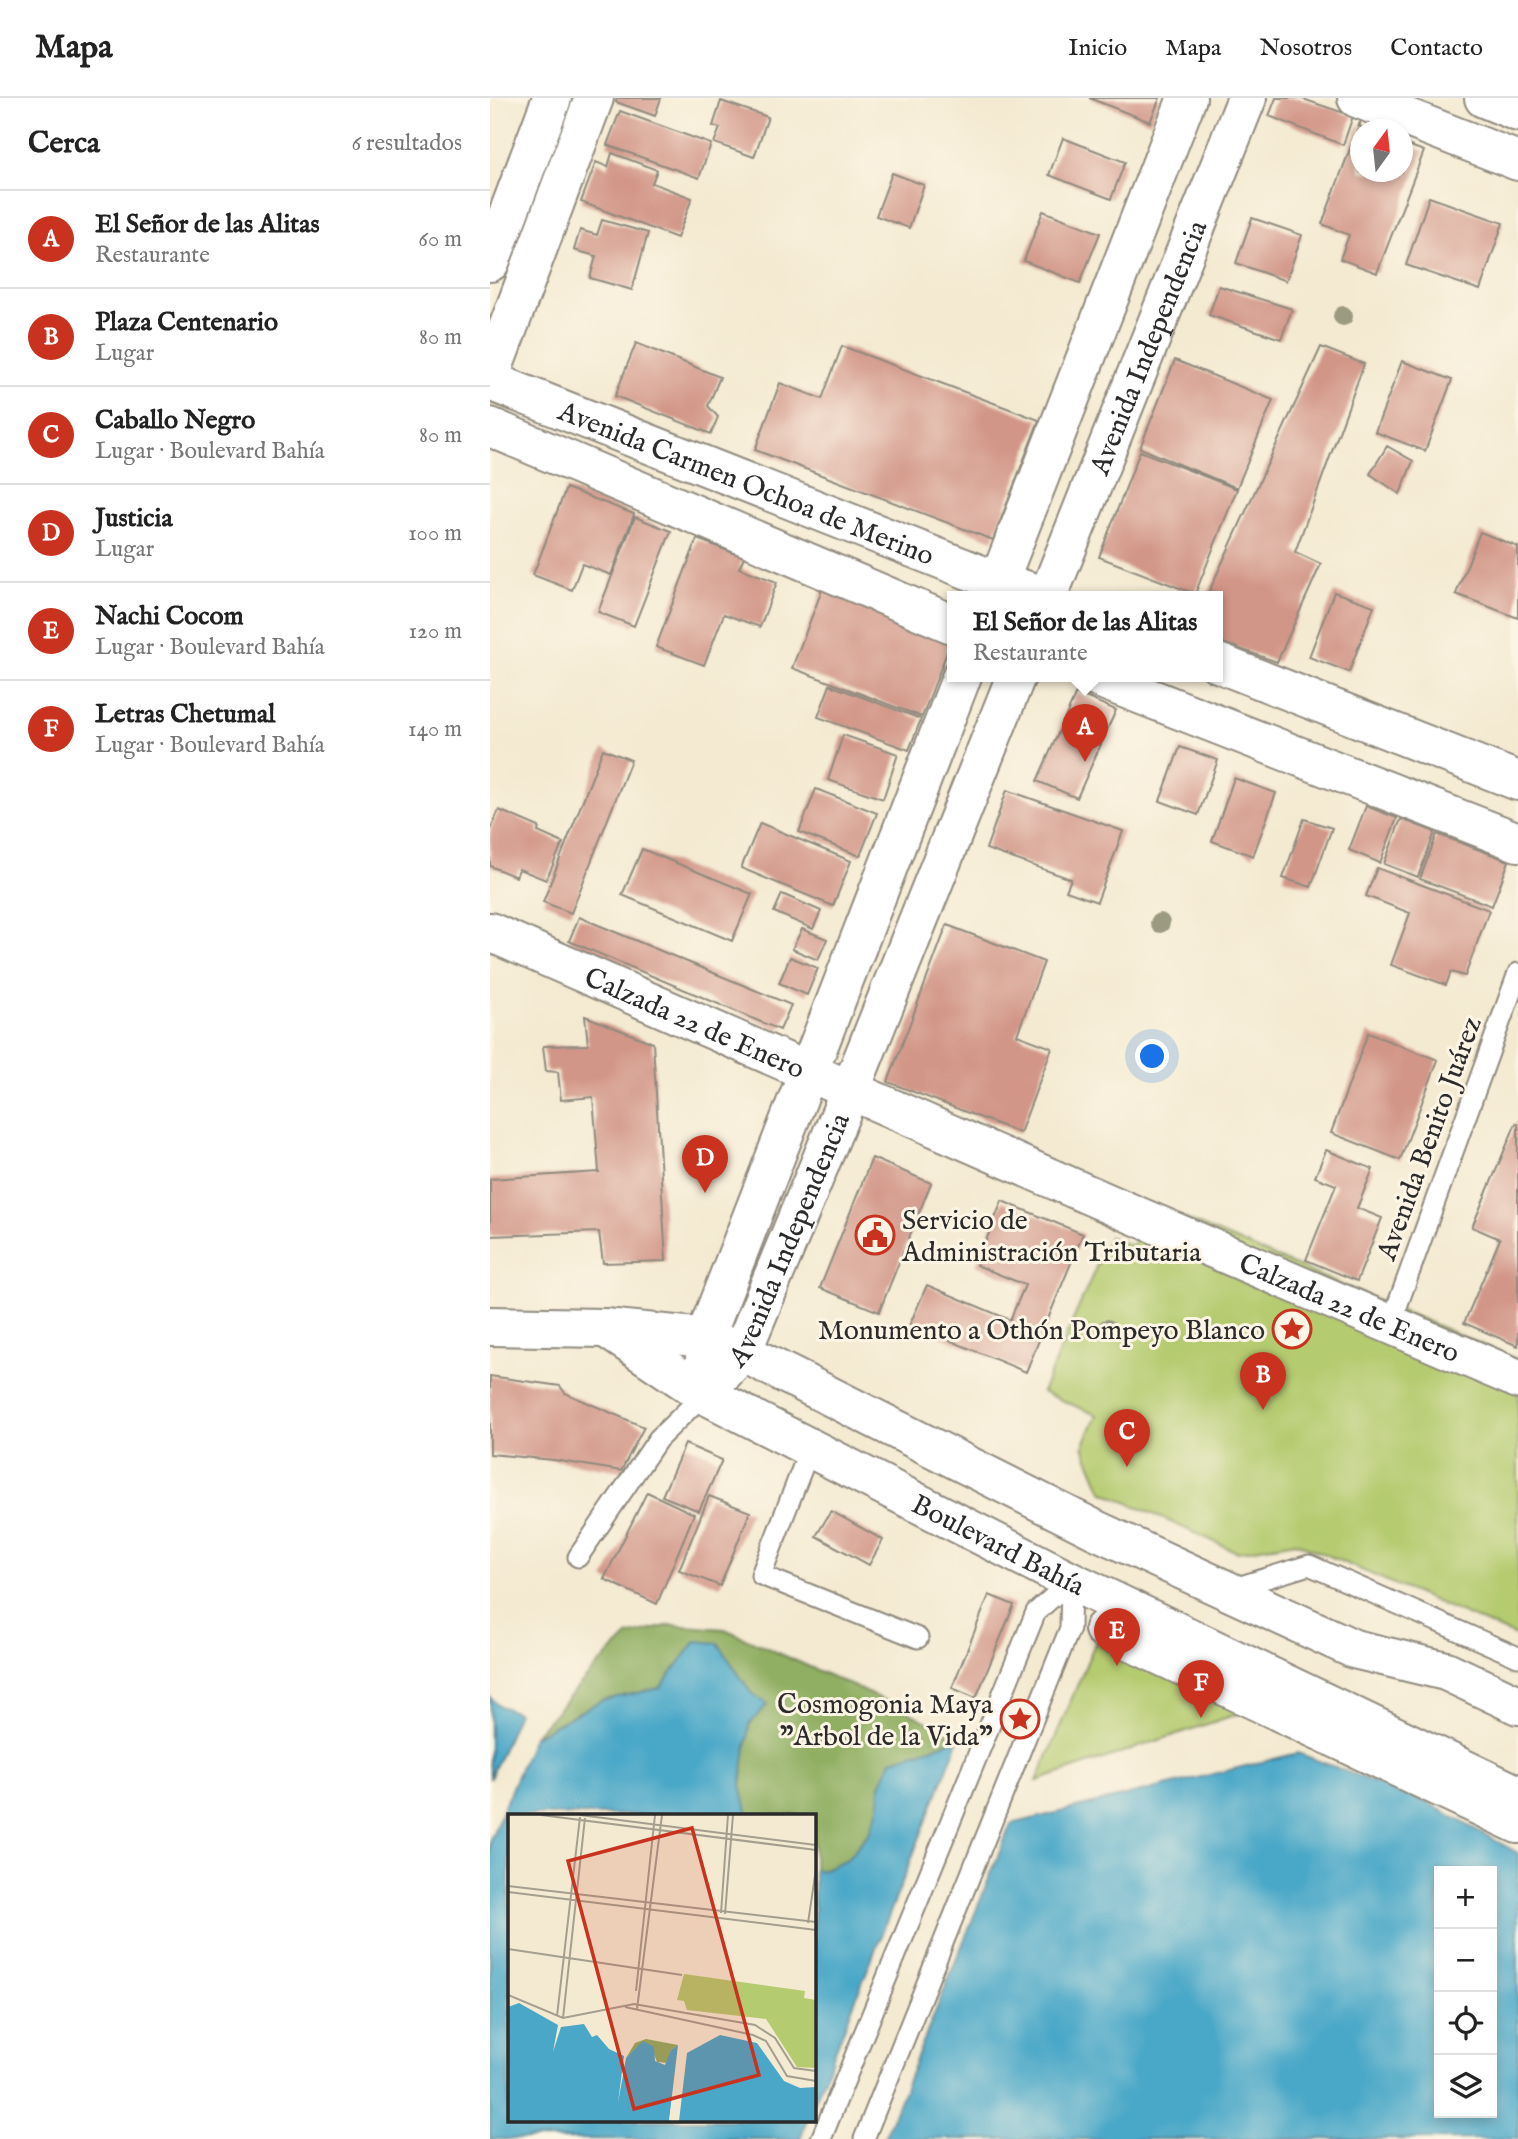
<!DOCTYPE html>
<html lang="es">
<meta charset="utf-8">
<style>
:root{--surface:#fff;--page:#f6f6f6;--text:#222;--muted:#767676;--line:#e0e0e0;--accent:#c8321e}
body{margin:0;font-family:"IM FELL English",serif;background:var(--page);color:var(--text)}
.controls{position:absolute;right:21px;bottom:21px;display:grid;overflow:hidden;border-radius:0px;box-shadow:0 4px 10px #0003}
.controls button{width:63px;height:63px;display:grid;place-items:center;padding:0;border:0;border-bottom:2px solid var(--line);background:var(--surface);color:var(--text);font:35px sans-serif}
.compass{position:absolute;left:860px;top:21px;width:63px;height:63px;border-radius:50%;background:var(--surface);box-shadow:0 4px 10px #0003;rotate:15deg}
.you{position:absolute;left:663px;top:959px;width:24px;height:24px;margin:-18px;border:5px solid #fff;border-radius:50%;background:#1a73e8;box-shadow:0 0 0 10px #1a73e833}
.badge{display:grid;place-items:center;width:46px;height:46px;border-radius:50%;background:var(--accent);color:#fff;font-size:23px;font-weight:700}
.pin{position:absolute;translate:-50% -58px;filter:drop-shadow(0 2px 4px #0008)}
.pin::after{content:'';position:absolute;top:37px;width:24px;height:21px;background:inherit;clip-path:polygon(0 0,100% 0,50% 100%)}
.popup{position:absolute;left:457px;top:493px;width:276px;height:91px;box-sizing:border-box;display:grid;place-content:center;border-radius:0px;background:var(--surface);filter:drop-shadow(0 2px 5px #0005);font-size:23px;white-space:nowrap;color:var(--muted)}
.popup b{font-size:26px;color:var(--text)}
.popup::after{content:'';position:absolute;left:50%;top:100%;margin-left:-14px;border:14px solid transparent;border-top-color:var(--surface)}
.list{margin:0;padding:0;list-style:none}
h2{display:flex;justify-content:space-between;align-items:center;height:91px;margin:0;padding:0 28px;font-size:30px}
h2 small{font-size:23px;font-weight:400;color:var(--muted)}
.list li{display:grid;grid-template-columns:46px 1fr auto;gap:21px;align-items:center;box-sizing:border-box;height:98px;padding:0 28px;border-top:2px solid var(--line)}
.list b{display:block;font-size:26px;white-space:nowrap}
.list p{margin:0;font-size:23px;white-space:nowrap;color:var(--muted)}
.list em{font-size:23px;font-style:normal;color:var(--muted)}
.icon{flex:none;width:38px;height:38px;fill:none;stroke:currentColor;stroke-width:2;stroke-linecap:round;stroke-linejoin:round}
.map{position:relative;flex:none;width:1028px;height:2041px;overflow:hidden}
header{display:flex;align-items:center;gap:42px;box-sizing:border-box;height:98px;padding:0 35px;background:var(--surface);border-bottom:2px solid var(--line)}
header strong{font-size:33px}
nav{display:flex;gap:38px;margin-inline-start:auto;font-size:24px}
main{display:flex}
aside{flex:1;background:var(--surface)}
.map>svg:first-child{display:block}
.green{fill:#b5cb6f;stroke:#707b4d;stroke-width:2}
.forest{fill:#90af62;stroke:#5e6d46;stroke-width:2}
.water{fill:#4aa7c8;stroke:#3a697a;stroke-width:2;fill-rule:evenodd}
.building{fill:#d29688}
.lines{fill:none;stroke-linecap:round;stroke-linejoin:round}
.lane-casing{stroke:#908a7e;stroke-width:23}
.street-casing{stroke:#908a7e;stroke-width:42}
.secondary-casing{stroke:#908a7e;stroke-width:42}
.lane{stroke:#fff;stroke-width:19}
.street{stroke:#fff;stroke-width:38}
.secondary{stroke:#fff;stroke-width:38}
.tree{fill:#9c9b81}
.labels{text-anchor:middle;stroke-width:6;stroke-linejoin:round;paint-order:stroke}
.street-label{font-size:28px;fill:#2b2b2b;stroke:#fcf5e5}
.poi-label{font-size:28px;fill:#2b2b2b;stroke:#fcf5e5;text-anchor:end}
.inset-road{fill:none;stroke:#a49e8f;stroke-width:2}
.view{fill:#c8321e;fill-opacity:0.15;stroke:#c8321e;stroke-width:3.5}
.inset-edge{fill:none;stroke:#2b2b2b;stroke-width:3.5}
</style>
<header>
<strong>Mapa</strong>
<nav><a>Inicio</a><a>Mapa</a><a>Nosotros</a><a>Contacto</a></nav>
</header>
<main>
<aside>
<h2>Cerca<small>6 resultados</small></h2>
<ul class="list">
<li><span class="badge">A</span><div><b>El Señor de las Alitas</b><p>Restaurante</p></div><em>60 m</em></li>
<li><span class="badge">B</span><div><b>Plaza Centenario</b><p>Lugar</p></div><em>80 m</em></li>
<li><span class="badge">C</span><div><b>Caballo Negro</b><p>Lugar · Boulevard Bahía</p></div><em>80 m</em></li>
<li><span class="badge">D</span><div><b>Justicia</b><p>Lugar</p></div><em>100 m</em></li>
<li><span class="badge">E</span><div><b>Nachi Cocom</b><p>Lugar · Boulevard Bahía</p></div><em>120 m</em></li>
<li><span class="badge">F</span><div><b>Letras Chetumal</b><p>Lugar · Boulevard Bahía</p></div><em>140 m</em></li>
</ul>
</aside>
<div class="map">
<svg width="1028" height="2041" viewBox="0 0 1028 2041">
<rect width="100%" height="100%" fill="#fcf5e5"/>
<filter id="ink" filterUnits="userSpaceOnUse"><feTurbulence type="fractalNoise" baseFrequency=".0143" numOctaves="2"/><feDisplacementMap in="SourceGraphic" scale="14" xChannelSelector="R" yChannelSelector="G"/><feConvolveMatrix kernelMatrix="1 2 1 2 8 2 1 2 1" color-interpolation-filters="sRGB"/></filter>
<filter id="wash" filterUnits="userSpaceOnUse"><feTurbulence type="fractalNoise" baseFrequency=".00686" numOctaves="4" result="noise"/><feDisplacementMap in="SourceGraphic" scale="28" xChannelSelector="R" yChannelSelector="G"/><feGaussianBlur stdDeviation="1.57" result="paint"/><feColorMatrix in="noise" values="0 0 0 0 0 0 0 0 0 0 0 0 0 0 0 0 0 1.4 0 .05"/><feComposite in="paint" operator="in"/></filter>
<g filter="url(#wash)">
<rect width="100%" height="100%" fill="#f4ead2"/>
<path class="green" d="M660,1106L1028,1262V1539L806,1444L747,1454L612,1393L593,1348L607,1317L552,1294L619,1139L642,1148Z
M605,1545L756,1613L547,1683Z"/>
<path class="forest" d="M180,1527L235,1531L407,1608L469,1641L402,1662L390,1687V1711L379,1735L356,1762L329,1773L324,1770V1717H258L256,1715L251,1687L261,1595L228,1545L206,1543L170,1590L110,1603L43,1639L107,1568L138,1538Z"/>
<path class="water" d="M206,1543L228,1545L261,1595L278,1606L259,1627L251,1687L258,1717H19V2022H317L310,2041H0V1742L43,1639L110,1603L170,1590Z
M0,1599L10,1608L28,1615L0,1681Z
M469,1641L324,2006V1770L329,1773L356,1762L379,1735L389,1711L390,1687L402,1662Z
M808,1655L938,1705L1028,1755V2041H394L521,1726ZM949,1773H1002V2015H949Z"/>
<g id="blocks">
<path class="building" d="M127,0H171L165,18L126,4Z
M599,0H670L660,24Z
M786,0H810L863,18L853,47L779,18Z
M231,3L278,19L264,59L224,45L230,30L223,28Z
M130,13L221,46L209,80L117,47Z
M870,24V29L877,31L870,32V74H912V45L934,53L887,175L850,161L859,137L832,126Z
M573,40L635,64L621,101L559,77Z
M122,55L167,72L162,85L202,100L187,140L91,104L106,64L118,69Z
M402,75L434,87L419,130L386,118Z
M939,99L1013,125L990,192L916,167Z
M553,113L610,135L590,185L534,163Z
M762,120L812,137L796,183L746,165Z
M112,122L158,135L142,192L100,180L106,158L84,152L90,132L107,137Z
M729,188L802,211L791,241L719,217Z
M146,245L230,279L218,308L228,319L221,336L125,298Z
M352,248L549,322L503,442L265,352L290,285L332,301Z
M831,249L874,266L805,454L831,466L787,564L728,543V498H717Z
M685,262L783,302L747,390L650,350Z
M912,263L962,282L935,353L885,334Z
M897,348L923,363L910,396L880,376Z
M650,353L747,391L705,496L609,459Z
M76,390L144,416L121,477L92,466L82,492L43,477Z
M145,419L181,433L144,528L108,514Z
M990,434L1028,449V520L966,496Z
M207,441L254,459L249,470L287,484L270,529L234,516L214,567L166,549Z
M332,492L462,541L432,619L302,570Z
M844,494L884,508L859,574L819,559Z
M340,587L431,621L419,652L328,619Z
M586,595L626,612L587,700L547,683Z
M353,637L408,656L393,701L338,682Z
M690,649L728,662L708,717L670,703Z
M113,651L141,662L81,815L53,804Z
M744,680L786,695L763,758L722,743Z
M326,691L387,715L370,758L309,734Z
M517,692L633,733L607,804L576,793L581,781L496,751Z
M876,708L907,720L890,765L859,752Z
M9,712L49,729L48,734L73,745L56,782L29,771L26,779L0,768V732Z
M814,721L842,730L821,789L793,780Z
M911,721L945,734L928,779L894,766Z
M270,725L361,763L343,808L251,770Z
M947,736L1019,763L1002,808L930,781Z
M152,751L262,796L242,843L132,797Z
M887,770L999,812L975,878L961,874L956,887L901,867L920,815L876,798Z
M292,796L331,813L323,831L284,814Z
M89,819L301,907L290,932L79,843Z
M457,827L554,864L527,937L562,950L530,1035L398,984Z
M312,831L337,841L328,862L302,851Z
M300,859L328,870L317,897L289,885Z
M95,918L163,945L176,1163L113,1165L109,1134L0,1138V1081L109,1074L103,999L71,1002L68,974L56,973L53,948L98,947Z
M878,935L948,962L910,1062L841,1035Z
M1026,1025L1028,1026V1248L974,1225L1010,1141L982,1129Z
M836,1052L883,1071L867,1110L892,1120L867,1183L816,1162L846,1087L825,1079Z
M382,1060L441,1085L389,1214L330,1190Z
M512,1103L593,1136L536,1274L420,1226L437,1187L520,1222L535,1187L486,1167Z
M0,1278L70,1288L75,1295L154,1329L131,1373L64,1362L0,1356Z
M195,1346L232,1362L209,1413L172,1398Z
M157,1394L204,1416L167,1506L114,1481Z
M219,1398L260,1414L230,1488L189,1472Z
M341,1413L393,1442L379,1467L326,1438Z
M499,1497L524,1507L486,1600L462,1590Z"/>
</g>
</g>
<g filter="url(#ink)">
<use href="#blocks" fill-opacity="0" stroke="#908a7e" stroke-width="2"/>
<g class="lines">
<defs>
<path id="lane" d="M901,1225L1028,875
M320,1350L271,1477L428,1540
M88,1459L168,1341L214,1296
M741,1491L819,1467L1028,1559
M331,2041L546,1514L581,1483
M374,2041L580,1530L581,1483"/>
<g id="street">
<path d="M867,0L1028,63"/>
<path d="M994,0L1028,14"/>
<path d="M0,164L62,0"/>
<path d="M0,278L104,0"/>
<path id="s1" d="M0,283L509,484L555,498"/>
<path d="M0,329L462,526"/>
<path d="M728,565L1028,683"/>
<path d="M603,578L1028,744"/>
<path id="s2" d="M0,834L640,1115L1028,1281"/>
<path d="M614,1531L1028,1726"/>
</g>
<g id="secondary">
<path d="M503,498L697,0"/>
<path id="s3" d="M558,498L757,0"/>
<path d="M0,1228L115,1230L215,1240L252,1254L606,1432L864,1551L956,1573L1028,1607"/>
<path id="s4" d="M120,1233L214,1296L320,1350L581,1483L1028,1697"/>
<path d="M215,1266V1240L472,578"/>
<path id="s5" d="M234,1274L252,1254L360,993L526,578"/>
</g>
</defs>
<use href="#lane" class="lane-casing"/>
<use href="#street" class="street-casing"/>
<use href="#secondary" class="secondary-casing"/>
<use href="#lane" class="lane"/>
<use href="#street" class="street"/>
<use href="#secondary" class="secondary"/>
</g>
<g class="tree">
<circle cx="853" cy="218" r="10"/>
<circle cx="670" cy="825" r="10"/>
<circle cx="617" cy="1231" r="10"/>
</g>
</g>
<defs>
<symbol id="civic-ring" viewBox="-11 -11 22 22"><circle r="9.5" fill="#fcf5e5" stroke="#c8321e" stroke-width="1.5"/><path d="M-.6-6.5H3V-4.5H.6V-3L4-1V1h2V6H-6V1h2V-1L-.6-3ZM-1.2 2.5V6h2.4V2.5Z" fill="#c8321e"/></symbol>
<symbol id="sight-ring" viewBox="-11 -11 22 22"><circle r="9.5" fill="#fcf5e5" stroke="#c8321e" stroke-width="1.5"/><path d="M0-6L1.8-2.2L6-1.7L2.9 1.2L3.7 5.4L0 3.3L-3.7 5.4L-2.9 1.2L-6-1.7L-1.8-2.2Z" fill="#c8321e"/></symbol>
</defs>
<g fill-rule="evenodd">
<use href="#civic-ring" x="363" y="1115" width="44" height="44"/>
<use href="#sight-ring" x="780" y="1209" width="44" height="44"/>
<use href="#sight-ring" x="508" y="1599" width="44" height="44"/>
</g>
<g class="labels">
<g class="street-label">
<text dy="10" stroke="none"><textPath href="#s3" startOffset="268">Avenida Independencia</textPath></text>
<text dy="10" stroke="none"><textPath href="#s1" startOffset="276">Avenida Carmen Ochoa de Merino</textPath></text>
<text dy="10" stroke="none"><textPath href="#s2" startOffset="224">Calzada 22 de Enero</textPath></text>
<text transform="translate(938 1040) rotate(-70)" y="10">Avenida Benito Juárez</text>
<text dy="10" stroke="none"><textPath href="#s5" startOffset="149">Avenida Independencia</textPath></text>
<text dy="10" stroke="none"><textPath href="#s2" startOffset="938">Calzada 22 de Enero</textPath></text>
<text dy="10" stroke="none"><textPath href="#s4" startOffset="444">Boulevard Bahía</textPath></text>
</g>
<g class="poi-label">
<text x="412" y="1131" text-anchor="start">Servicio de<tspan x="412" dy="32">Administración Tributaria</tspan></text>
<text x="775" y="1241">Monumento a Othón Pompeyo Blanco</text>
<text x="503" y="1615">Cosmogonia Maya<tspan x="503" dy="32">"Arbol de la Vida"</tspan></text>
</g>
</g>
<g transform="translate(18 1716)">
<rect width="308" height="308" fill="#f4ead2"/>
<path d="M176,160L297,177L296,184L308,186V254L289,253L258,205L179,196L176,187L169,186Z" fill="#b5cb6f"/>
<path d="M138,225L170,231L163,236L160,249L149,248L143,232L135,228L118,244L127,229Z" fill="#90af62"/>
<path d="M11,189L50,211L45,238L53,213L76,210L84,223L89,221L101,235L116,242L110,289L118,244L135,227L146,233L147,247L157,251L163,236L170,231L161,307H0V193ZM212,221L249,229L276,267L292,274L308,273V307H171L179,239Z" fill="#4aa7c8"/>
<path d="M172,228L165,307H161Z" fill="#f4ead2"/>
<path class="inset-road" d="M33,1L308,36M72,1L308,31M0,72L308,108M0,78L308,116M213,99L220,1M217,100L225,1M300,109L308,55M0,135L174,161M128,177L147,1M0,181L55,204L126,190L247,211L267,224L286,254L308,257M117,193L245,221L258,227L279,262L308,267M129,195L154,1M49,202L72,3M55,204L77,4"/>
<path class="view" d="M184,14L251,261L126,295L60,47Z"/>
<rect width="308" height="308" class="inset-edge"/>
</g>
</svg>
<div class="controls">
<button>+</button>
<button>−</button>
<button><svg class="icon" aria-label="locate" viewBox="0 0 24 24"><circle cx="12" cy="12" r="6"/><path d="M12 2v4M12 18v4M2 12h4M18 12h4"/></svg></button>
<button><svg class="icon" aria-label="layers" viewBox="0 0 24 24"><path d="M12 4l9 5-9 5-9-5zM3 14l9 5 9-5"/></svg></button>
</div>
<svg class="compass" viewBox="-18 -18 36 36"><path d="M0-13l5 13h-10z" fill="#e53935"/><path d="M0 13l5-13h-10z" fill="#767676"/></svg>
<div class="you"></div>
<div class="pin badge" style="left:595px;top:664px">A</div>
<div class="popup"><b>El Señor de las Alitas</b>Restaurante</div>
<div class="pin badge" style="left:773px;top:1312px">B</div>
<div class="pin badge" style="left:637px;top:1369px">C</div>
<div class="pin badge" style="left:215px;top:1095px">D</div>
<div class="pin badge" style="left:627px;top:1568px">E</div>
<div class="pin badge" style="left:711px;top:1620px">F</div>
</div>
</main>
